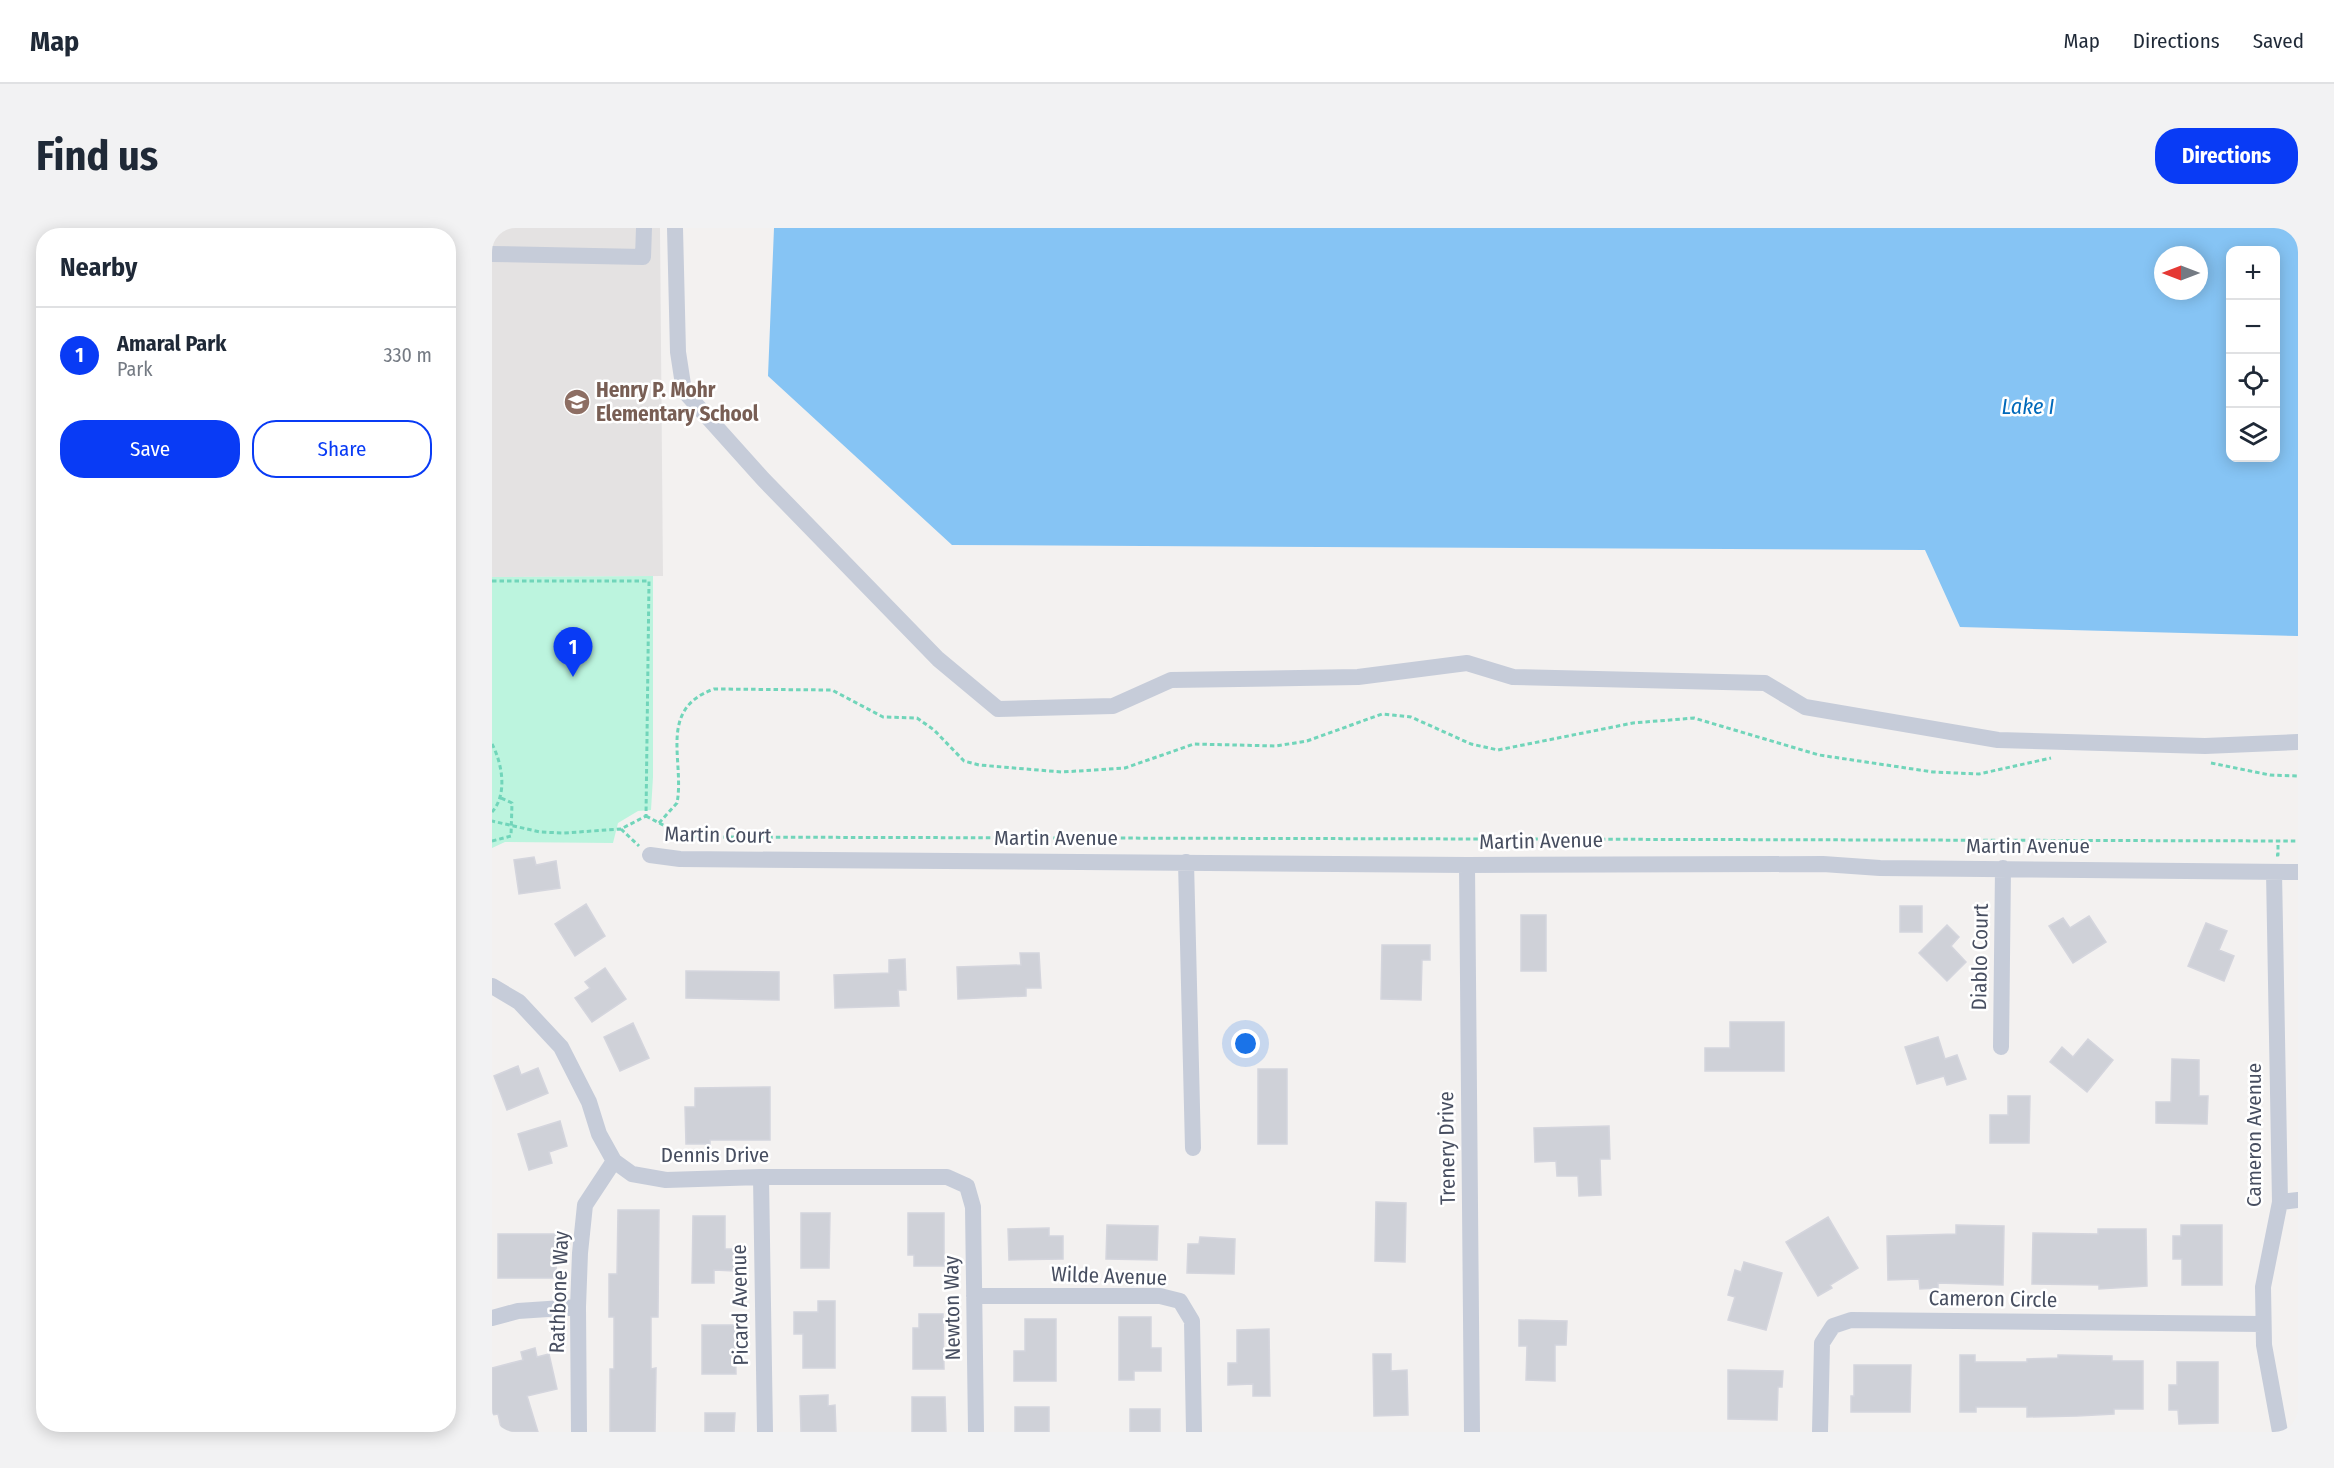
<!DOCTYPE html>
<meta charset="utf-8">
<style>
:root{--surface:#fff;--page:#f2f2f3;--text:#1f2937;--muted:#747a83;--line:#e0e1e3;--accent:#093bf5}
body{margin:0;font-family:"Fira Sans Condensed",sans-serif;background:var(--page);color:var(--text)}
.controls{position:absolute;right:18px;top:18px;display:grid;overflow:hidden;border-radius:12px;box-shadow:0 3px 15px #0003}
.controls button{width:54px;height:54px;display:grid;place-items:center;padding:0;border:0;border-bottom:2px solid var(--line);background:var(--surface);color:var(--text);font:30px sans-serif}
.compass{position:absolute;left:1662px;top:18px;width:54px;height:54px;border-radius:50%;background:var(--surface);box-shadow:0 3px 15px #0003;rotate:270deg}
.you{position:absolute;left:754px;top:816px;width:21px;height:21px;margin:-15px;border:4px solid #fff;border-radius:50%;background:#1a73e8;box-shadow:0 0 0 9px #1a73e833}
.badge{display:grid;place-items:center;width:39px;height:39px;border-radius:50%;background:var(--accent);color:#fff;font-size:20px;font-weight:700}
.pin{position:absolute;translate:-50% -50px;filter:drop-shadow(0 2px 3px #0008)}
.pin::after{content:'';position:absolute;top:32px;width:21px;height:18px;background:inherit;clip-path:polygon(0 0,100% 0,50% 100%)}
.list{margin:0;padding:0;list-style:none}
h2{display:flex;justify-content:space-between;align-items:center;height:78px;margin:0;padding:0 24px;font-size:26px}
h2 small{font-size:20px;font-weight:400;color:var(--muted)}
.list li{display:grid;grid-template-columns:39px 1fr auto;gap:18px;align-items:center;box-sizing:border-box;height:96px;padding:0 24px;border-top:2px solid var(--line)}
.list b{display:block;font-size:22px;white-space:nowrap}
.list p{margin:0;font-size:20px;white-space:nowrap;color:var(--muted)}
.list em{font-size:20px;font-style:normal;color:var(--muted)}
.actions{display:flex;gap:12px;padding:18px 24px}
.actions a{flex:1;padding:14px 0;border:2px solid var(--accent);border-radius:24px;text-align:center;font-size:21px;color:var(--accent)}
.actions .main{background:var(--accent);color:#fff}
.icon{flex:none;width:33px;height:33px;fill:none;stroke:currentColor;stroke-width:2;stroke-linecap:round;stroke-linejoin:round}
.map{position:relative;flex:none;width:1806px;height:1204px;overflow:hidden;border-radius:24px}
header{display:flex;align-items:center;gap:36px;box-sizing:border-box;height:84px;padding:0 30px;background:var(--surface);border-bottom:2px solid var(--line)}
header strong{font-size:28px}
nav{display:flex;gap:33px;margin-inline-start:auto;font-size:21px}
.intro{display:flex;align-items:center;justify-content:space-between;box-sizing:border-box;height:144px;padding:0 36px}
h1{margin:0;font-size:42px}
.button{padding:15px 27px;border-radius:24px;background:var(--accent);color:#fff;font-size:21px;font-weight:700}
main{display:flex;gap:36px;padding:0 36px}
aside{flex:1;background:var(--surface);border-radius:24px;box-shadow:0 3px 15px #0003}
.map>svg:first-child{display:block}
.education{fill:#e4e2e2}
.green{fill:#bcf4de}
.water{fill:#86c4f4;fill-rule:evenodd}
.building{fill:#cfd1d8;stroke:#d4d5dd;stroke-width:1.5}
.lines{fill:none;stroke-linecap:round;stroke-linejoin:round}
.path{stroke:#71d5ba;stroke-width:3;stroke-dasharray:4.5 3;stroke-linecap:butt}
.minor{stroke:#c6ccd9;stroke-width:16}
.labels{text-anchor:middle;stroke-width:5;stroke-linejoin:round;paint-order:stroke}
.education-label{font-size:21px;font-weight:bold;fill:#785e54;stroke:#fff;text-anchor:start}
.street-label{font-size:21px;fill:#474e60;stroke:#fff}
.water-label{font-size:22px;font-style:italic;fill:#0069ba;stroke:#fff}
</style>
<header>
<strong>Map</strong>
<nav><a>Map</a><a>Directions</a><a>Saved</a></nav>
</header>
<div class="intro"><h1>Find us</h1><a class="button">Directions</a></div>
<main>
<aside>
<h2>Nearby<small></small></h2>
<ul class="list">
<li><span class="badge">1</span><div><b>Amaral Park</b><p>Park</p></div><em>330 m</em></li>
</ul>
<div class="actions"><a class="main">Save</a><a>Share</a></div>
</aside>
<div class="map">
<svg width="1806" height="1204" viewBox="0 0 1806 1204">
<rect width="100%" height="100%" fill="#f3f1f0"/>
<path class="education" d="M0,0H168L171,348L0,349Z"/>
<path class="green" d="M161,348V549L159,582L146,583L126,595L121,615L13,614L0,620V349Z"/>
<path class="water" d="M282,0H1806V408L1468,399L1433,322L460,317L276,148ZM1738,22H1784V230H1738ZM1671,27H1707V63H1671Z"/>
<path class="building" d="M42,629L44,637L64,633L68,660L27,666L22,632Z
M94,676L113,708L83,728L63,696Z
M1408,678H1430V704H1408Z
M1029,687H1054V743H1029Z
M1597,688L1614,714L1581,735L1557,698L1571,690L1578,700Z
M1714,695L1735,703L1727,722L1742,728L1732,753L1696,738Z
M1455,697L1467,709L1459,718L1474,734L1455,753L1427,725Z
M890,717H938V732H930L929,772L889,771Z
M528,725H547L549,760H534V768L466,771L465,739L529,737Z
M413,731L414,762H406L407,778L343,780L342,747L397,745V732Z
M113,740L134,771L100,794L83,770L98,760L93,754Z
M194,743L287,744V772L194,770Z
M1238,794H1292V843H1213V820H1238Z
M141,795L157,830L128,843L112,809Z
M1446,809L1453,831L1465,827L1474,851L1455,857L1452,848L1425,856L1413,819Z
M1596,811L1621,832L1595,864L1558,834L1570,819L1581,829Z
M1680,831L1707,832V868H1716L1715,896L1664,895V874H1679Z
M26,838L29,847L46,840L56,865L15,882L2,848Z
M766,841H795V916H766Z
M278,859V912H218V916H194L193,879H203V860Z
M1516,868H1538L1537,915H1498V887H1516Z
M68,893L75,918L57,924L60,935L37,942L26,906Z
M1117,898L1118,931H1108L1109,967L1087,968L1086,948H1065L1064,933L1043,934L1042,900Z
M884,974L914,975L913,1034L883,1033Z
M126,982H167L166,1089H159V1141L164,1140L163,1204H118V1141H122V1089H117V1046H125Z
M309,985H338L337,1040H309Z
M416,985H452V1038H422V1027H416Z
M201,988H233V1021H243V1043L222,1042V1055H200Z
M1336,989L1366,1040L1338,1057L1340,1060L1326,1068L1294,1014Z
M615,997L666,998L665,1032L614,1031Z
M1464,997L1512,998L1511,1057L1446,1055V1060L1428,1061L1427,1051L1396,1052L1395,1008L1464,1006Z
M1689,997H1730V1057H1690V1031H1681V1008H1689Z
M557,1000V1008H571V1031L517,1032L516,1001Z
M1606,1001H1654L1655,1058L1607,1061V1057L1540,1056L1541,1005L1606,1006Z
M6,1006H65L64,1050H6Z
M708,1009L743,1011L742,1046L695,1045L696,1016H707Z
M1252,1034L1290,1045L1274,1102L1236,1092L1243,1069L1236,1067L1243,1042L1249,1044Z
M326,1073H343V1140H311V1106H302V1084H326Z
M427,1086H451L452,1141H421V1100H427Z
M627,1089H659V1120H669V1143H642V1152H627Z
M533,1091H564V1153H522V1123H533Z
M1027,1092L1075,1093L1074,1117H1063V1153L1034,1152L1035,1118H1027Z
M210,1097H243L244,1146H210Z
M777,1101L778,1168H761V1156L736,1157V1135H745V1102Z
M43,1120L45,1129L57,1126L65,1161L35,1168L46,1204H10L6,1186L0,1187V1140L31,1132L29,1124Z
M881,1126H899V1143L915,1142L916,1187L882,1188Z
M1468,1127H1483V1134H1535V1131L1566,1130V1127L1620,1128V1133H1651V1181H1622V1186L1585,1188L1535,1189V1179H1484V1184H1468Z
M1685,1134H1726V1195L1687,1196L1686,1182H1677V1157H1685Z
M1362,1137H1419L1418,1184H1359V1168H1362Z
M1236,1142L1291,1143L1290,1159H1286L1285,1192L1236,1191Z
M336,1167V1178L343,1177L344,1204H309L308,1168Z
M420,1169H453L454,1204H420Z
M523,1179H557V1204H523Z
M638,1181H668V1204H638Z
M213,1185H243L242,1204H213Z"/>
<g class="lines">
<path class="path" d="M0,353H157L154,588L129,601L72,605L48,604L0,593
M0,516C10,535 16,566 0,584
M1719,535L1778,547L1806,548
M154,588L194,609L1806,613
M167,595L185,575C193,533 165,481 222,461L340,462L391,489L425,490L442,502L472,533L487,537L570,544L633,540L702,516L784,518L815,513L890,486L919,489L979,516L1006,522L1141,495L1202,490L1327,527L1441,544L1487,546L1559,530
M129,601L147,618
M1522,612V626
M0,613L19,608L20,575L9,570
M1784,627H1786V613"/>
<path class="minor" d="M183,0L186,124L192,163L271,251L446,431L506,481L621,478L679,452L866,449L975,435L1021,449L1273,455L1313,479L1506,512L1713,518L1806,514
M0,26L151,29L152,0
M158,627L188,631L975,637L1331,636L1388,640L1806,644
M694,634L701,920
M975,637L980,1204
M1782,644L1788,974L1771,1059L1772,1117L1788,1204
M0,758L27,774L69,819L97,874L107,906L122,933L140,946L174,952L269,949H455L475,958L481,979L484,1204
M1509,819L1511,640
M269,949L273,1204
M1788,974L1806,972
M482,1068H668L688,1073L700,1093L702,1204
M0,1090L26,1083L86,1079
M87,1204L86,1079L88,1025L93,977L122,933
M1328,1204L1330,1115L1341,1098L1359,1092L1771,1096"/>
</g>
<defs>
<symbol id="school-disc" viewBox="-11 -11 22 22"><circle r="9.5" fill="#8d6e63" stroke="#fff"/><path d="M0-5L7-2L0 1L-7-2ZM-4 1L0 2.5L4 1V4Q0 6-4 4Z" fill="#fff"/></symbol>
</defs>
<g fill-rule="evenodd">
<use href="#school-disc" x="70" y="159" width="30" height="30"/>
</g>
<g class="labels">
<g class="education-label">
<text x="104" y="169">Henry P. Mohr<tspan x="104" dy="24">Elementary School</tspan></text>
</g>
<g class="street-label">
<text transform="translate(226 607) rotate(1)" y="7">Martin Court</text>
<text x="564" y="617">Martin Avenue</text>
<text transform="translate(1049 613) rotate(-1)" y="7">Martin Avenue</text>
<text x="1536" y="625">Martin Avenue</text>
<text transform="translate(1488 729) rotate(-89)" y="7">Diablo Court</text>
<text transform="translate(1762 907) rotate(-90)" y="7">Cameron Avenue</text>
<text transform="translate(955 920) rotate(-91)" y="7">Trenery Drive</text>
<text x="223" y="934">Dennis Drive</text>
<text transform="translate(617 1048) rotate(2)" y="7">Wilde Avenue</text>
<text transform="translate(67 1064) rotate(-88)" y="7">Rathbone Way</text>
<text transform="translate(1501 1071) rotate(1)" y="7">Cameron Circle</text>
<text transform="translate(248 1077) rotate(-91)" y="7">Picard Avenue</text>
<text transform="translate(460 1080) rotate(-91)" y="7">Newton Way</text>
</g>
<g class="water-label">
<text x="1536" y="186">Lake I</text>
</g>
</g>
</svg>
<div class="controls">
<button>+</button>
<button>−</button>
<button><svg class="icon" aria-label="locate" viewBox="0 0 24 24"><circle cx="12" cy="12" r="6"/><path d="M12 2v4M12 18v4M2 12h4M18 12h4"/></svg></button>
<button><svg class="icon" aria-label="layers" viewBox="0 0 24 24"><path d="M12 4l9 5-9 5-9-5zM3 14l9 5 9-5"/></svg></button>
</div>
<svg class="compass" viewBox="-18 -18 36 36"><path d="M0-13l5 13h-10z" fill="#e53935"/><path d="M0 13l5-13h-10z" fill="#747a83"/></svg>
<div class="you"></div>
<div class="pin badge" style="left:81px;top:449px">1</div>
</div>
</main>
